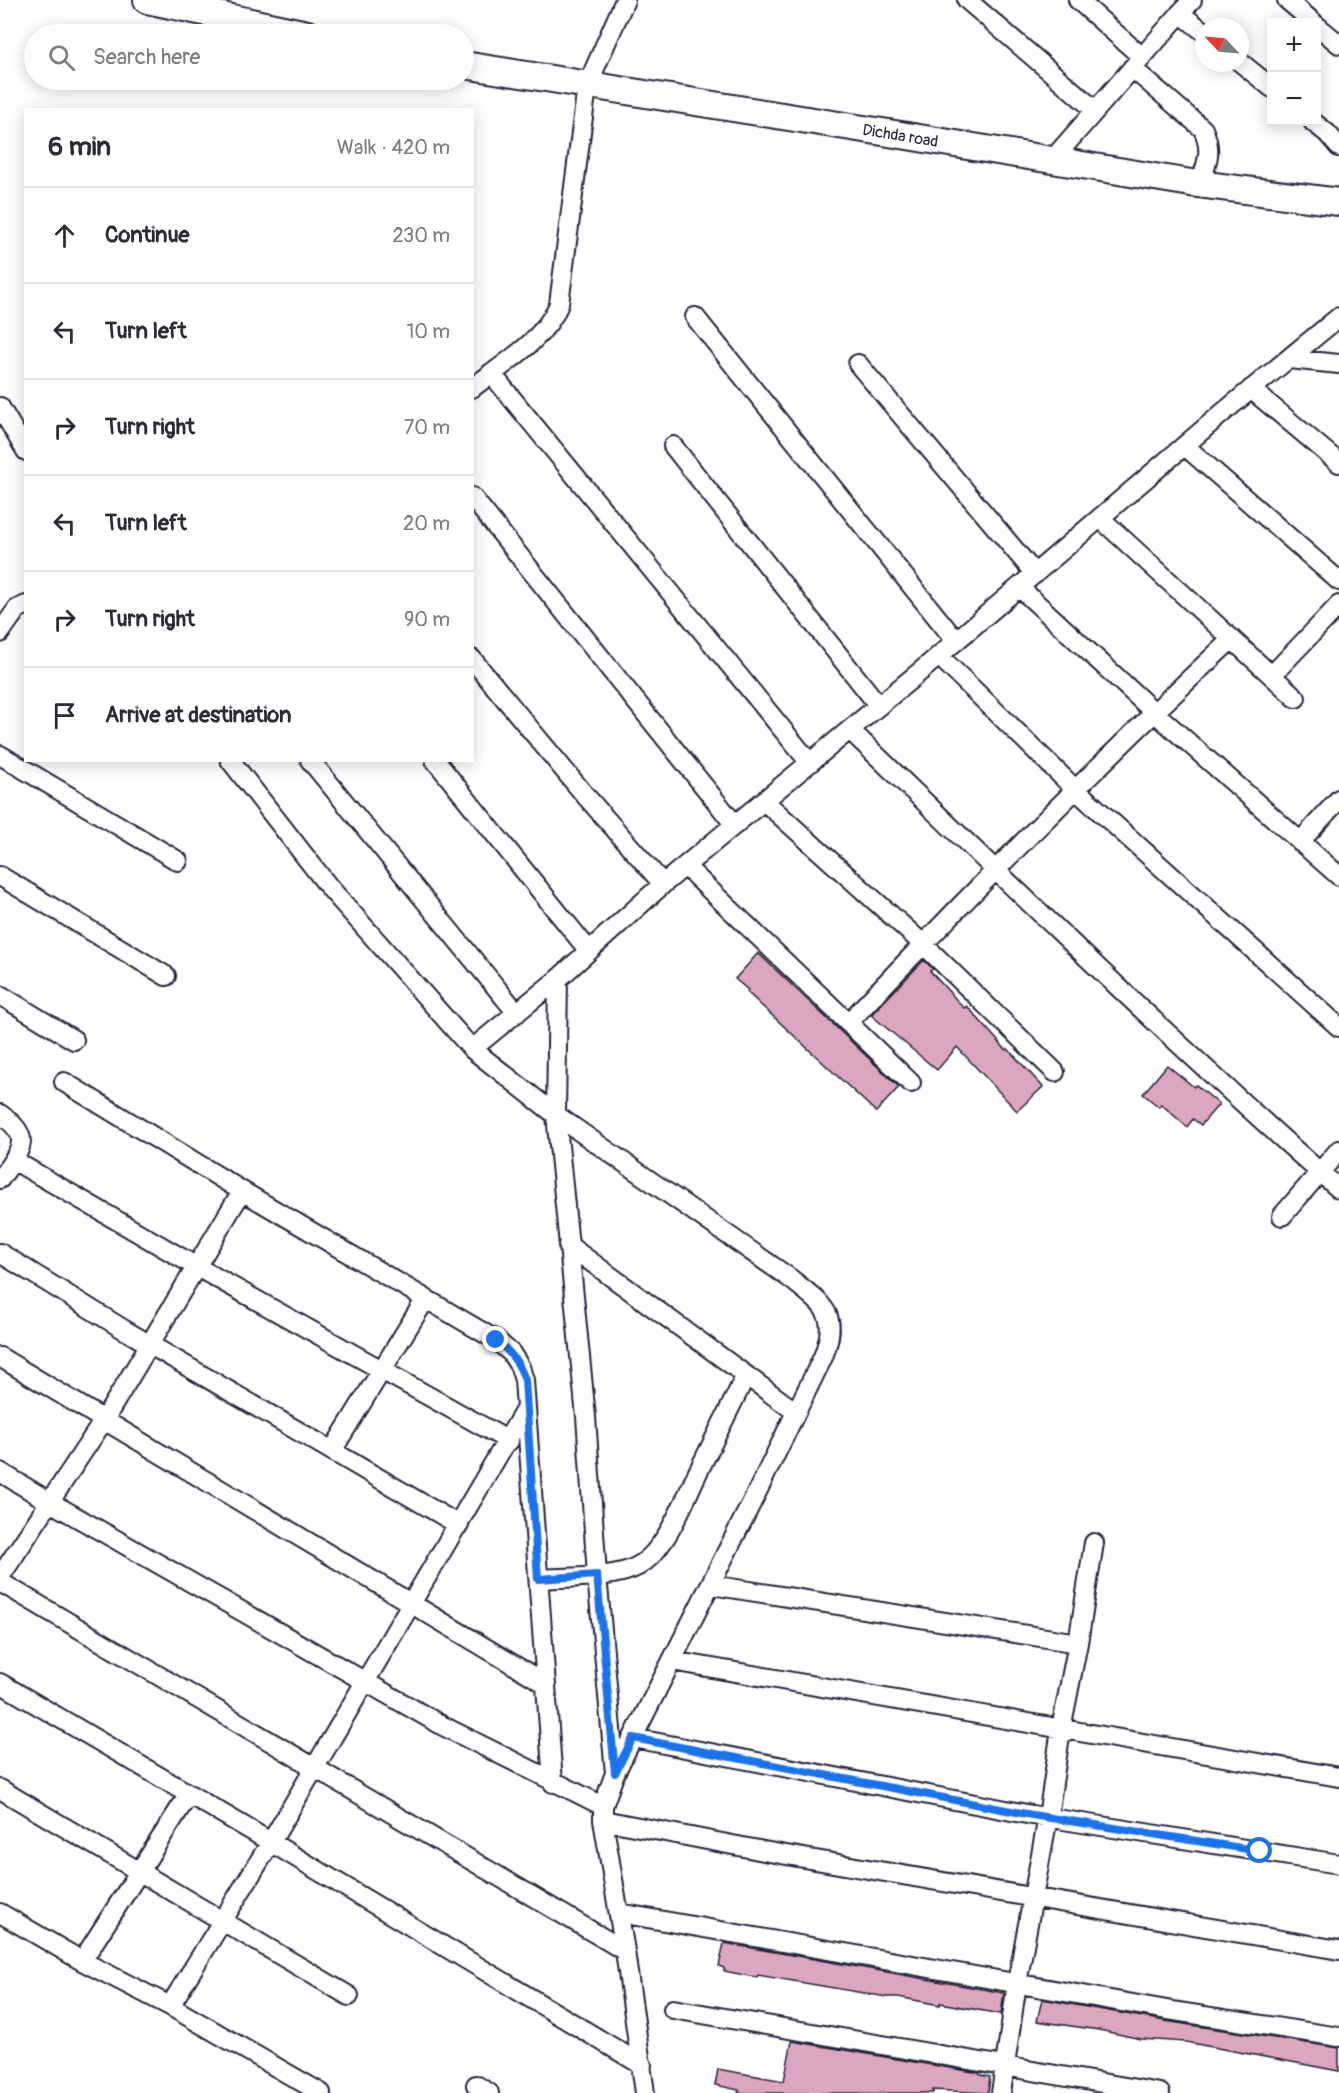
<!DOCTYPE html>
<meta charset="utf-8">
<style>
:root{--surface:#fff;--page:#f2f2f3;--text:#2b2b33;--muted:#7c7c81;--line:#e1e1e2}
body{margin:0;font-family:Pangolin,sans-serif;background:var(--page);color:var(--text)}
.controls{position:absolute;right:18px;top:18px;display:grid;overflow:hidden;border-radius:0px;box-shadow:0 3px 15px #0003}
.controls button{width:54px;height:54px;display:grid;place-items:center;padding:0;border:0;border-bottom:2px solid var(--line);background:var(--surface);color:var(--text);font:30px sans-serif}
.compass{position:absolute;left:1195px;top:18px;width:54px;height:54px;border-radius:50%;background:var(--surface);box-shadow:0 3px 15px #0003;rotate:296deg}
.stop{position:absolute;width:18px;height:18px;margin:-14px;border:4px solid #1a73e8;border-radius:50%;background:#fff}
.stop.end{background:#1a73e8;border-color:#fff;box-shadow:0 2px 6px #0008}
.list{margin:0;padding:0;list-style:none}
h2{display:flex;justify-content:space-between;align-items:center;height:78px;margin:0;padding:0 24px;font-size:26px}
h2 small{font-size:20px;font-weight:400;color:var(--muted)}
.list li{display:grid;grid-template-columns:39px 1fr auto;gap:18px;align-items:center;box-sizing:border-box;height:96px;padding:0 24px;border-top:2px solid var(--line)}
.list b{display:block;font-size:22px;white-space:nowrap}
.list em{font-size:20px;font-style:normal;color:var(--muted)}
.icon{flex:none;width:33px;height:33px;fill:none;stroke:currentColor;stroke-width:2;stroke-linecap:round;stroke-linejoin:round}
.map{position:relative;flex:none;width:1339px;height:2093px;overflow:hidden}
.search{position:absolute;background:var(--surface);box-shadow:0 3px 15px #0003;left:24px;top:24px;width:450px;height:66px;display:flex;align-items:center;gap:15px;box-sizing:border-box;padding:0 21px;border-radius:33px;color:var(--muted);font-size:22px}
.panel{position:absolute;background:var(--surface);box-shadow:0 3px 15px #0003;left:24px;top:108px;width:450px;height:654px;border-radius:0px}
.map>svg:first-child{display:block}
.building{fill:#dca6be;stroke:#22223b;stroke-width:1.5}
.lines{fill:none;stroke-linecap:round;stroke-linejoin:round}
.street-casing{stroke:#22223b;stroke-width:22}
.secondary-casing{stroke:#22223b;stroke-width:30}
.street{stroke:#fff;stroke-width:18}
.secondary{stroke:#fff;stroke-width:26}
.route{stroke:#1a73e8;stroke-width:8}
.labels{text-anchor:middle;stroke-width:4.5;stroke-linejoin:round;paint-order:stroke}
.street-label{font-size:16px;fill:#22223b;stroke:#fff}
</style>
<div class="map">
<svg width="1339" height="2093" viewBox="0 0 1339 2093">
<rect width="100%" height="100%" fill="#fff"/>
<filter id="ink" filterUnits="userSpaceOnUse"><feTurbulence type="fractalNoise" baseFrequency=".0167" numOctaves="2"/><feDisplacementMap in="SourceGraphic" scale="12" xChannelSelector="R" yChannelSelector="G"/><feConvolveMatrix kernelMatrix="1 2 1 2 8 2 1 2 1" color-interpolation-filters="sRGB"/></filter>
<g filter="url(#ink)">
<path class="building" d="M758,953L899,1087L876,1112L747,992L748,990L735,979Z
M924,960L933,969L930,971L964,1008L967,1006L1006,1050L1008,1049L1043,1087L1017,1111L957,1047L937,1070L871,1015Z
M1167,1065L1194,1087L1196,1085L1219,1104L1201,1125L1193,1119L1187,1127L1161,1104L1159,1107L1143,1094Z
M724,1943L1004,1993L1001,2014L940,2003V2005L898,1997H887L758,1975L757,1977L749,1976L724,1971V1968L719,1966Z
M1042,1999L1165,2021L1339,2048V2071L1186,2042L1141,2039L1099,2030L1037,2021Z
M792,2041L979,2073L980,2075L990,2077L988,2093L933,2090V2093H738L739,2090L715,2085L718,2069L784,2081Z"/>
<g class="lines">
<defs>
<path id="street" d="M967,0L1095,110
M1078,0L1142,57
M1287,0L1313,22
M1180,13L1204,32
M1316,25L1339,44
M1240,62L1272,88
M1132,68L1203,129C1213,151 1207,163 1200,184
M1313,122L1327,133L1339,147
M1052,160L1192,0
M695,317L956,641
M1289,359L1339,364
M858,364L1035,574
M491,373L810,763
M472,388C502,365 545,340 559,304L587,86L625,0
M1251,389L1339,463
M0,407L26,451
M673,446L879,706
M1185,446L1339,581
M472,497L735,825
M1100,518L1296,698
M1019,587L1154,712L1339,876
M0,633L17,609L26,605
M939,656L1076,790L1339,1027
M472,659L584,794L663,884
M1272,675L1339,605
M850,730C1011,885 1171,1041 1339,1189
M0,755L178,861
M230,760L329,887L472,1049L558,979L663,884L922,670L1226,410L1339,317
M310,760L517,1013
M435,760L589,951
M764,801L923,944L1055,1072
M1300,842L1339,799
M685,866L911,1083
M0,876L166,976
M558,979L556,1115L586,1417L597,1575L615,1773
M0,995L74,1040
M848,1023C973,891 1100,762 1232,639
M472,1049L556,1115L791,1279C824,1306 840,1313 823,1357L760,1486L615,1773L603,1806V1820L625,1951L645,2093
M64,1082L242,1191L496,1340L511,1353L520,1367L524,1380L553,1783
M0,1114C35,1138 20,1150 0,1179
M13,1160L197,1267L509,1441
M242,1191L104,1420L546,1684
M1282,1216L1339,1150
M568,1245L796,1412
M0,1253L123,1329L459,1525
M0,1357L104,1420L0,1577
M332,1451L425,1300
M0,1472L50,1502L443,1726L603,1806
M539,1579C565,1577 616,1579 638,1566C667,1550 685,1498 699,1470C715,1438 731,1406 746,1375
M0,1582L625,1951
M711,1585L1078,1643
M672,1661L1339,1777
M0,1683L252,1831L642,2065
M633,1738L1032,1815L1339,1864
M0,1789L349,1996
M603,1820L769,1852L1339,1950
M0,1913L82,1961L170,2006L321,2093
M619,1913L1167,2010L1339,2037
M82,1961L189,1794
M170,2006L271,1842L526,1408
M673,2009L1160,2093
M476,2085L489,2093
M1001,2093L1017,1983L1048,1817L1061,1729L1078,1643L1094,1543"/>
<g id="secondary">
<path d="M147,0L307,34"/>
<path id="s1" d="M464,65L895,134L1191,183L1339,202"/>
</g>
</defs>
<use href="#street" class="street-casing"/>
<use href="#secondary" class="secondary-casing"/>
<use href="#street" class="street"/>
<use href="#secondary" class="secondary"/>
</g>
</g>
<g class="lines" filter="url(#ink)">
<path class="route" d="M496,1340C510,1352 519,1362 525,1380L538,1579L597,1575L615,1773L633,1738L1032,1815L1260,1851"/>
</g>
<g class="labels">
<g class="street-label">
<text dy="6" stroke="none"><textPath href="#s1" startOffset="442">Dichda road</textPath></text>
</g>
</g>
</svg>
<div class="controls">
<button>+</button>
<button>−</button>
</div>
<svg class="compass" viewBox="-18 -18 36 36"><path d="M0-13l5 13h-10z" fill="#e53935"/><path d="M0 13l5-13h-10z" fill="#7c7c81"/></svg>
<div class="stop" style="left:1260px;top:1851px"></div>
<div class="stop end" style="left:496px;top:1340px"></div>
<div class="search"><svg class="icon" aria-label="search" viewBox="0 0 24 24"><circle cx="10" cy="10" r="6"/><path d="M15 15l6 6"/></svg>Search here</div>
<section class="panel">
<h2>6 min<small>Walk · 420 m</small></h2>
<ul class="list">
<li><svg class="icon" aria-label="ahead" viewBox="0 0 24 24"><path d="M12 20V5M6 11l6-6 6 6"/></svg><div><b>Continue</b></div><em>230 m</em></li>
<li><svg class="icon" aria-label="left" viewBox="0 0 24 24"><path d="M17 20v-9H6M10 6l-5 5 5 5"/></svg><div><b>Turn left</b></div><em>10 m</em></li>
<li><svg class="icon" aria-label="right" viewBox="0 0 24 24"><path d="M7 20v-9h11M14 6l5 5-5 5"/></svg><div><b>Turn right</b></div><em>70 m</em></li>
<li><svg class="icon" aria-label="left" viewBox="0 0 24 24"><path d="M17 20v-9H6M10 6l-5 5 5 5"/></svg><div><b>Turn left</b></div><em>20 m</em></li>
<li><svg class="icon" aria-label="right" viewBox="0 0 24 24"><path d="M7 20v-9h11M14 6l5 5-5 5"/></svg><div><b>Turn right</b></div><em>90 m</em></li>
<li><svg class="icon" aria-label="arrive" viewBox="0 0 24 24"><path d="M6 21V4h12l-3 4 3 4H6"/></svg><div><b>Arrive at destination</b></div></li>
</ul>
</section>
</div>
